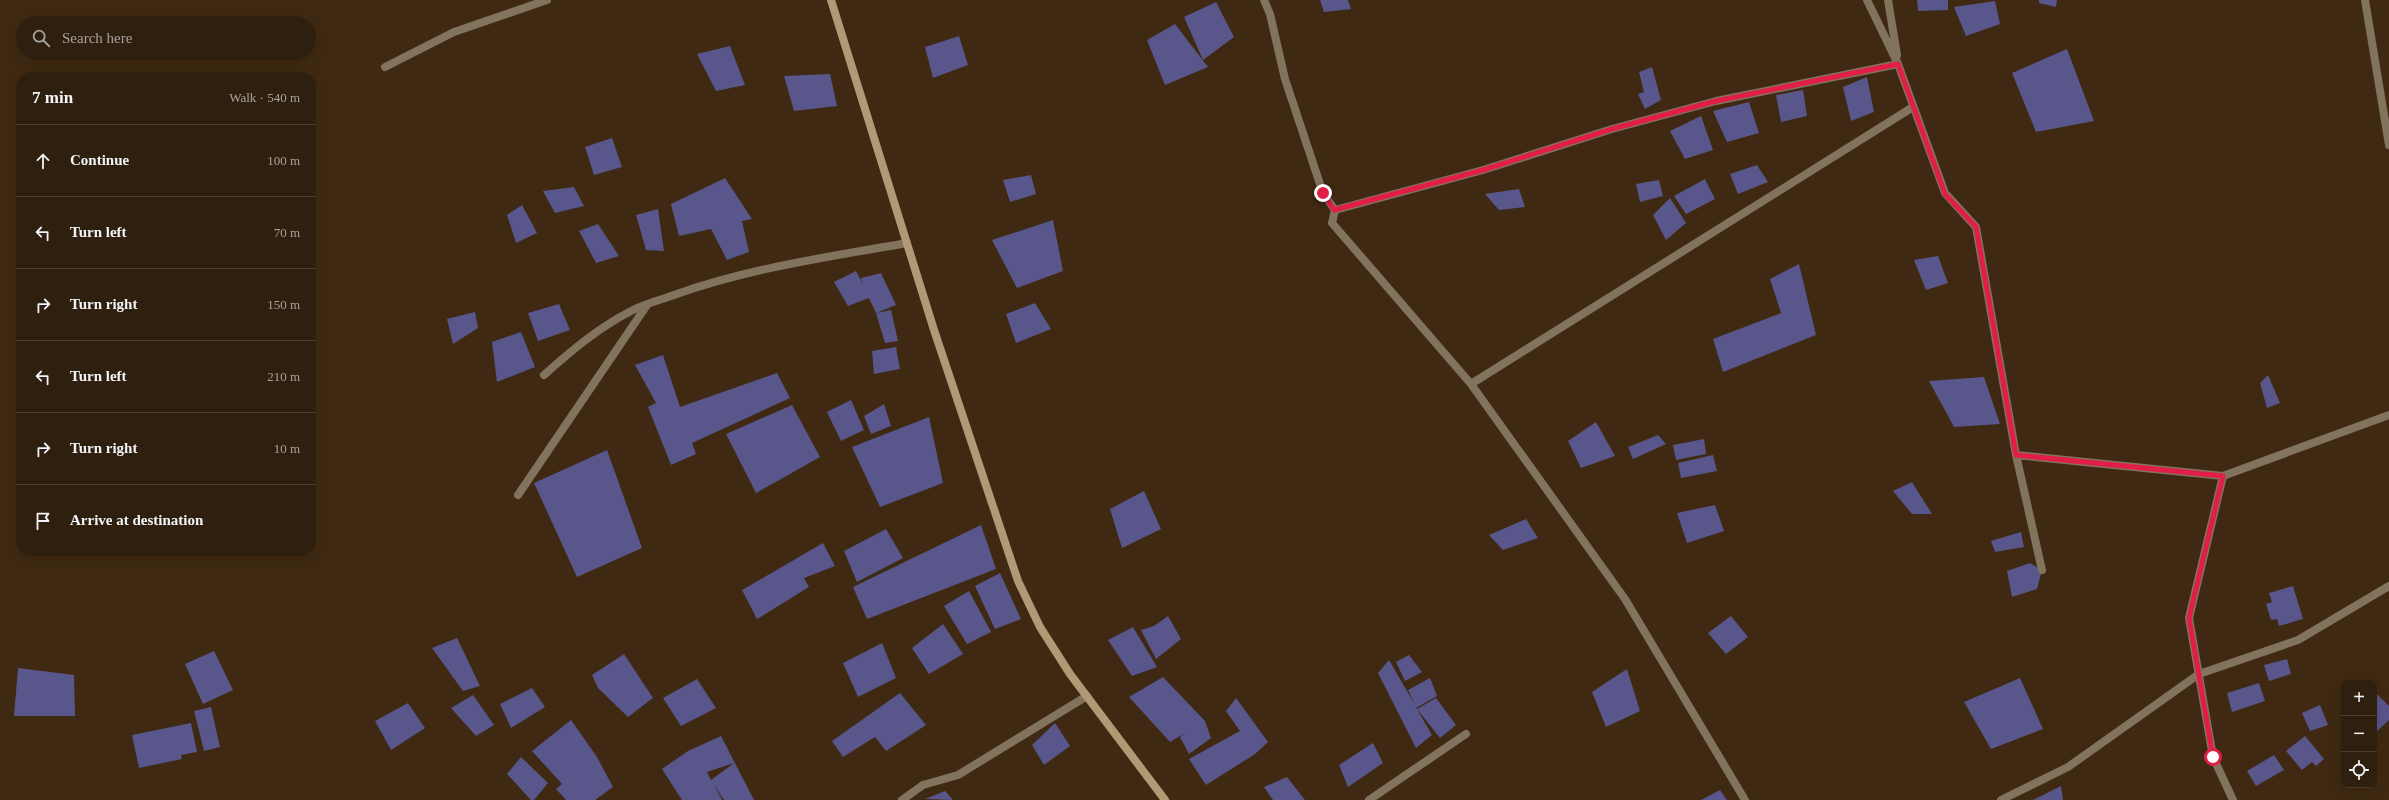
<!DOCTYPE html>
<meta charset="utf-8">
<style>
:root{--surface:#2f1f0e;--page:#3b2c1c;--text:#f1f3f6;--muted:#a7a29e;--line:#4a3d2e}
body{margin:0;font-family:"Times New Roman",serif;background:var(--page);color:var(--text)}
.controls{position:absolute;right:12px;bottom:12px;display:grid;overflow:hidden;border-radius:8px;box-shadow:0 4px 16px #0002}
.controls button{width:36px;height:36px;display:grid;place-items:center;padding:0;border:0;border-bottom:1px solid var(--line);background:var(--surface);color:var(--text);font:20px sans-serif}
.stop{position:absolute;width:12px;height:12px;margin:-9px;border:3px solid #e11d48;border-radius:50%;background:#fff}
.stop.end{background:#e11d48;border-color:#fff;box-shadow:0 1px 4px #0008}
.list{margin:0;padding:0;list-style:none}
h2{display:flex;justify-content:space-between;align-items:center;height:52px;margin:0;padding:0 16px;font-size:17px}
h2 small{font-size:13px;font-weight:400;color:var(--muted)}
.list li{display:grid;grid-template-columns:26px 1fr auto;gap:12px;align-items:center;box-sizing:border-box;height:72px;padding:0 16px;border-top:1px solid var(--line)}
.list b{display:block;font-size:15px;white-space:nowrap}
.list em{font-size:13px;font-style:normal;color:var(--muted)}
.icon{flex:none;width:22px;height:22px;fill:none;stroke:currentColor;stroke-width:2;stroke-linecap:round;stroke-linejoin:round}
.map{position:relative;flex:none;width:2389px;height:800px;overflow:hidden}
.search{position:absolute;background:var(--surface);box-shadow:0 4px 16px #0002;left:16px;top:16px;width:300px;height:44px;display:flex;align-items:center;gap:10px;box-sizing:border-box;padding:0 14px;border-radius:22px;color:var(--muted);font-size:15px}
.panel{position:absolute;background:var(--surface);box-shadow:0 4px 16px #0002;left:16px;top:72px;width:300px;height:484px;border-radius:16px}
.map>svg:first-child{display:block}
.building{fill:#58568b;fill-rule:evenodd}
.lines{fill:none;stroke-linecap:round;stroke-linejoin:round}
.lane{stroke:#82735d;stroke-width:8}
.street{stroke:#82735d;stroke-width:8}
.secondary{stroke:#b19975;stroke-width:8}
.route{stroke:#e11d48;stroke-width:5}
</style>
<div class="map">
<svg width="2389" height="800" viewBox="0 0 2389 800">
<rect width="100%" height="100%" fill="#3f2912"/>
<path class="building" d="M1320,0H1348L1351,9L1324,12Z
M1917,0H1948V10L1918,11Z
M2039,0H2057L2056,7L2039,3Z
M1995,1L2000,24L1966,36L1954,7Z
M1216,2L1234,37L1203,60L1184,17Z
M1175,24L1208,67L1165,85L1147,40Z
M959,36L968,65L933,78L925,47Z
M730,46L745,85L716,91L697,54Z
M2067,49L2094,121L2036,132L2012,73Z
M1652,67L1661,100L1645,109L1638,94L1644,92L1639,72Z
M830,74L837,106L794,111L784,76Z
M1867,77L1874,112L1851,121L1843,87Z
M1803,90L1807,116L1781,122L1776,95Z
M1749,102L1759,133L1727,142L1713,111Z
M1701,116L1713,150L1685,159L1670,131Z
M612,138L622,167L594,175L585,147Z
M1757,165L1768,182L1738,194L1730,174Z
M1031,175L1036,194L1010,202L1003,180Z
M725,178L752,219L742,221L749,252L727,260L711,229L679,236L671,204Z
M1705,179L1715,199L1686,214L1674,196Z
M1659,180L1663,196L1640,202L1636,184Z
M574,187L584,206L555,213L543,191Z
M1519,189L1525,207L1499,210L1485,194Z
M1670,198L1686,223L1666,240L1653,215Z
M522,205L537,233L516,243L507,215Z
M658,209L664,251L646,250L636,215Z
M1053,220L1063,271L1017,288L992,240Z
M598,224L619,256L596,263L579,231Z
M1938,256L1948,283L1926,290L1914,260Z
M1799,264L1816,335L1723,372L1713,339L1781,313L1770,279Z
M856,271L863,284L861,278L881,273L896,305L876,313L869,298L848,306L834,282Z
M1035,303L1051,329L1016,343L1006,314Z
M559,304L570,330L538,341L528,313Z
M891,310L898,341L885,343L876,313Z
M475,312L478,328L453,344L447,319Z
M521,332L535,367L497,382L492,342Z
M896,347L900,369L874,374L872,351Z
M663,355L680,407L777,373L790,398L692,443L696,454L671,465L648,407L656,403L635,365Z
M2268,375L2280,403L2267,408L2260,383Z
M1984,377L2000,424L1954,427L1929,381Z
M851,400L864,430L841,441L827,412Z
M884,404L891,426L871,434L864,416Z
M792,405L820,457L756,493L726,434Z
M929,417L943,483L880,507L852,447Z
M1596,422L1615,456L1581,468L1568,441Z
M1658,435L1666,444L1633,459L1628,447Z
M1704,439L1706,454L1676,460L1673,445Z
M607,450L642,548L577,577L534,483Z
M1713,455L1717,471L1681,478L1678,463Z
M1912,482L1932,514H1912L1893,491Z
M1144,491L1161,529L1122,548L1110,509Z
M1715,505L1724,531L1687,543L1677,513Z
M1526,519L1538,538L1503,550L1489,535Z
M981,525L996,569L867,619L853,587Z
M886,529L903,558L857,582L844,551Z
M2021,532L2024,547L1995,552L1991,541Z
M823,543L835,566L804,578L809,587L757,619L742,590Z
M2030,563L2042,570L2037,589L2012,597L2007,571Z
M1000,573L1021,619L995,629L975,586Z
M2293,586L2303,619L2279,626L2277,619L2271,620L2266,604L2272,602L2269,593Z
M969,591L991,632L967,644L944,606Z
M1168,616L1181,639L1156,659L1141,630L1154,626Z
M1731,616L1748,637L1726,654L1708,633Z
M943,624L963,654L929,674L912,648Z
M1133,627L1157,667L1132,676L1108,640Z
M457,638L480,686L463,691L432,648Z
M882,643L896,678L858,697L843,663Z
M214,651L233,690L203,704L185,664Z
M624,654L653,698L628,717L598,688L592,675Z
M1409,655L1422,672L1405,681L1396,662Z
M2287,659L2291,674L2269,681L2264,665Z
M1389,660L1415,705L1408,690L1430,678L1437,696L1416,708L1417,709L1436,698L1456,725L1440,738L1417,709L1432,735L1416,748L1378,673Z
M18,668L74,675L75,716H14Z
M1627,669L1640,711L1606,727L1592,692Z
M1163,677L1205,721L1211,738L1189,754L1180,737L1185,733L1170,742L1129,697Z
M2020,678L2043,729L1991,749L1964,702Z
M697,679L716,708L681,726L663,698Z
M2259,683L2265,701L2232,712L2227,693Z
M532,688L545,707L511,728L500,704Z
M900,693L926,725L886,751L875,737L843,757L832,741Z
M2377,694L2389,706V720L2374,734V697Z
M473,695L494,725L476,736L451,708Z
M1236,698L1268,742L1255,754L1206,785L1189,759L1240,731L1226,711Z
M408,703L425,728L391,750L375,721Z
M2320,705L2328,725L2310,731L2302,713Z
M211,707L220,747L204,751L194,711Z
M571,720L597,757L613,787L595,800H566L556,789L562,784L532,751Z
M191,723L197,752L181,755L182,759L139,768L132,735Z
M1055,723L1070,746L1044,765L1032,745Z
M721,736L754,800H724L714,785L722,800H682L662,769L688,751ZM734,763L711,780L707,772Z
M2305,736L2324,759L2316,766L2312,762L2302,770L2286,751Z
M1373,743L1383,763L1348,787L1339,765Z
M2274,755L2284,770L2256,786L2247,771Z
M521,757L548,783L534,800H531L507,774Z
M1287,777L1305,800H1273L1264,787Z
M2061,786L2063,800H2033Z
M1720,790L1727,800H1701Z
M945,791L953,800L925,799Z"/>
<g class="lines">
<path class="lane" d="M923,785L958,775L1087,696"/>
<path class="street" d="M1264,0L1270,14L1285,79L1323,193L1335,210L1332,223L1471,384L1625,599L1745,800
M1867,0L1898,64L1945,193L1976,227L2016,455L2223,476L2189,618L2213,757L2233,800
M1888,0L1897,55
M2365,0L2389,145
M385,67L454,32L547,0
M1335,210L1483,170L1612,129L1716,101L1898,64
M544,375C571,351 598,328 631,311C644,304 660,300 674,295C749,268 828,257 907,243
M1471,384L1913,107
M2016,455L2042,570
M2223,476L2389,415
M518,495L647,305
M902,800L923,785
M1369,800L1466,734
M2001,800L2068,767L2199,674L2298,640L2389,586"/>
<path class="secondary" d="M831,0L934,330L1018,581L1040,627L1070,674L1165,800"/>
</g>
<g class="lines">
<path class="route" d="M1323,193L1334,210L1483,170L1612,129L1716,101L1898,64L1945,194L1976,227L2016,455L2223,476L2189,618L2213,757"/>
</g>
</svg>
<div class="controls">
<button>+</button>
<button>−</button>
<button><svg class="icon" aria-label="locate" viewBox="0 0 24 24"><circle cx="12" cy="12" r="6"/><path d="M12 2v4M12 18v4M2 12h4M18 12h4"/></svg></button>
</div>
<div class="stop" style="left:2213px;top:757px"></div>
<div class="stop end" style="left:1323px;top:193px"></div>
<div class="search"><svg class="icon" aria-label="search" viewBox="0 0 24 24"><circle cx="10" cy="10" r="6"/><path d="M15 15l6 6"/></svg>Search here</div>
<section class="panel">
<h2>7 min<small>Walk · 540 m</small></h2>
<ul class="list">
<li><svg class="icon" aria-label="ahead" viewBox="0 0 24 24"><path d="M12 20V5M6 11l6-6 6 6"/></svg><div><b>Continue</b></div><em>100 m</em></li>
<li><svg class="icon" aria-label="left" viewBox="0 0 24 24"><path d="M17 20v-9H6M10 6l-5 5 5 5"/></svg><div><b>Turn left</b></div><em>70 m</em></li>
<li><svg class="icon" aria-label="right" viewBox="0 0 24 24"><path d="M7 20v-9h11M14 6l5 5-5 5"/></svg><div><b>Turn right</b></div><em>150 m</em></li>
<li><svg class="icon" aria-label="left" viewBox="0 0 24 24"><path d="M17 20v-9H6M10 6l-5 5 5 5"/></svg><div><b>Turn left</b></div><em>210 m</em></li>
<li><svg class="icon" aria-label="right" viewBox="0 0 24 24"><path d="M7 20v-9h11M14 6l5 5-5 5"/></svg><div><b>Turn right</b></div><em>10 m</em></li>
<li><svg class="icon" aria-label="arrive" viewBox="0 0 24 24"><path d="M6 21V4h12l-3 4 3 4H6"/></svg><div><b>Arrive at destination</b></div></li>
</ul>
</section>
</div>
